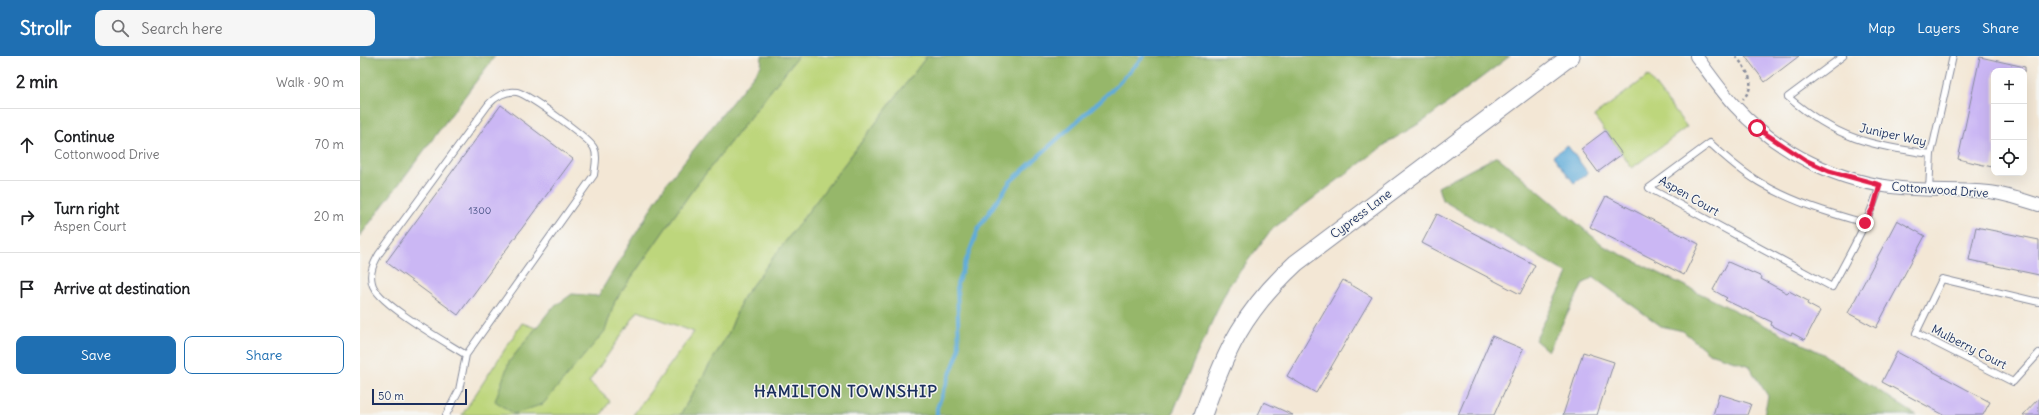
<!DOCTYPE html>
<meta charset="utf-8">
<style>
:root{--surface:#fff;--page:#f6f6f6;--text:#202124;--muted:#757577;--line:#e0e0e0;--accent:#1f6fb2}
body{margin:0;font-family:Delius,sans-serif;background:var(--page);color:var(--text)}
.controls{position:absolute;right:12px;top:12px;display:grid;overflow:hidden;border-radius:8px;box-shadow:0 4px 16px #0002}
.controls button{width:36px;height:36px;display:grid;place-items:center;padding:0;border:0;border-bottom:1px solid var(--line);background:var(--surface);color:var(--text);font:20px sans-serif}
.scale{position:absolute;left:12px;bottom:10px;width:95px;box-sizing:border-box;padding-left:4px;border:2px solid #1b2f5e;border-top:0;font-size:11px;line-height:14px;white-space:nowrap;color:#1b2f5e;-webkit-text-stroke:3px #f6f6f2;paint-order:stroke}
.stop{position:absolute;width:12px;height:12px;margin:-9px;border:3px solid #e11d48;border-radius:50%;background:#fff}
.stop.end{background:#e11d48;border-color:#fff;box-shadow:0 1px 4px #0008}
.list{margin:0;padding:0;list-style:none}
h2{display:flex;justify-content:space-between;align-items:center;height:52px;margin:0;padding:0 16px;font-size:17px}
h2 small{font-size:13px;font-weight:400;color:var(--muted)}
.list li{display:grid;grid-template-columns:26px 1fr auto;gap:12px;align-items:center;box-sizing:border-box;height:72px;padding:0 16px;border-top:1px solid var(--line)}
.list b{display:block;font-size:15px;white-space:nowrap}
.list p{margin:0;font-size:13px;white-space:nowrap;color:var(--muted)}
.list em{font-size:13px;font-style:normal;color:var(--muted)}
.actions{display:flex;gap:8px;padding:12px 16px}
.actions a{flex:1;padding:9px 0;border:1px solid var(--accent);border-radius:8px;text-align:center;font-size:14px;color:var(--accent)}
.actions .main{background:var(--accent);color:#fff}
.icon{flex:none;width:22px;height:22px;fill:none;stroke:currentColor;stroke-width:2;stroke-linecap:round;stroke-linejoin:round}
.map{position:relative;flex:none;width:1679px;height:359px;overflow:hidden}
header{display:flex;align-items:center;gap:24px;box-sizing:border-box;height:56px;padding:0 20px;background:var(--accent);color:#fff}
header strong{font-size:19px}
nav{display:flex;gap:22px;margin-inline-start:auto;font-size:14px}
.search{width:280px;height:36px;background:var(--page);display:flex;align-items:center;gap:10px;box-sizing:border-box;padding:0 14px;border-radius:8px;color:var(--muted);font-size:15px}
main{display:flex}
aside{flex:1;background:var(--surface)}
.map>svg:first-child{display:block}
.green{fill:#bdd67b;stroke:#6c826c}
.forest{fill:#96b76b;stroke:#587364}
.water{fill:#60acd9;stroke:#3e6e9c}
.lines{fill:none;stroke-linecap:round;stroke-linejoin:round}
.stream{stroke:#60acd9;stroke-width:4}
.building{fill:#cbb7f4}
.lane-casing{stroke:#878b9a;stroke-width:8}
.street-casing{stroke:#878b9a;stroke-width:14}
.secondary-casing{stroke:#878b9a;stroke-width:19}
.path{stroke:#878b9a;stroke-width:2.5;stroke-dasharray:3 3;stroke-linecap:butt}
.lane{stroke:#fff;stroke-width:6}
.street{stroke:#fff;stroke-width:12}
.secondary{stroke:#fff;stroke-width:17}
.route{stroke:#e11d48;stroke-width:5}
.labels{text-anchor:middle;stroke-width:3;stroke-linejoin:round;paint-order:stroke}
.number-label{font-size:10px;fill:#475184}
.street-label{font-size:12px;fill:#1b2f5e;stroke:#f6f6f2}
.district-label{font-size:16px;font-weight:bold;letter-spacing:1px;fill:#1b2f5e;stroke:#f6f6f2}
</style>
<header>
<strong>Strollr</strong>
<div class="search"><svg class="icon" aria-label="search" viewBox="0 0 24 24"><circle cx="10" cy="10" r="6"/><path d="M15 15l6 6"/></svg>Search here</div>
<nav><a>Map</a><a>Layers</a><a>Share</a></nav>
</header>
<main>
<aside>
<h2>2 min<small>Walk · 90 m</small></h2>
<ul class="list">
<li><svg class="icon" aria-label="ahead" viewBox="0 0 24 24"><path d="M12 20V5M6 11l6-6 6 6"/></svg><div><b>Continue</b><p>Cottonwood Drive</p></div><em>70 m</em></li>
<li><svg class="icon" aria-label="right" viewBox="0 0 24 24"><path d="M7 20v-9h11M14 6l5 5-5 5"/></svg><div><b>Turn right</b><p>Aspen Court</p></div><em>20 m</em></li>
<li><svg class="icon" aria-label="arrive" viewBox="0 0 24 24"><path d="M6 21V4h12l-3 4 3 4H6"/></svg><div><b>Arrive at destination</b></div></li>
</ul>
<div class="actions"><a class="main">Save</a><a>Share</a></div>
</aside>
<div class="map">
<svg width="1679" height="359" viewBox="0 0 1679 359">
<rect width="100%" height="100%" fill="#f6f6f2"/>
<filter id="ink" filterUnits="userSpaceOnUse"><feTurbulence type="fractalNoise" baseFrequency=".025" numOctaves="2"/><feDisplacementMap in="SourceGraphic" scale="8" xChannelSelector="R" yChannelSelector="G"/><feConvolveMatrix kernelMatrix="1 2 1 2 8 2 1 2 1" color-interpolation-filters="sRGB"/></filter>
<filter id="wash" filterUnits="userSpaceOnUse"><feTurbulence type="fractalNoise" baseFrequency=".012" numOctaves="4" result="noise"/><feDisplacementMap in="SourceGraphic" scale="16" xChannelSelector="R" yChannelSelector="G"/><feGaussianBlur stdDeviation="0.9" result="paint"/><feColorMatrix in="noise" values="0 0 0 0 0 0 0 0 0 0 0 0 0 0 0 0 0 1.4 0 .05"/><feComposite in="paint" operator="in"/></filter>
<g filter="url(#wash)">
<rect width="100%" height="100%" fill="#f3e7d5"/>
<path class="green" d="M438,0H567L383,241L369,276L320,359H273L334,276L278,255L229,326L250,345L241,359H102L162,267L176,272L149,306L245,275L255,245L331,136Z
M1288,20L1327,71L1272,112L1234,60Z"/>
<path class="forest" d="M0,0H135L0,180Z
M402,0H438L331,136L255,245L245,275L183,348L154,358L135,345L149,306L191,253L212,238L238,240L306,128L401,10Z
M567,0H1150L1065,64L1030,85L911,174L868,231L836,300L812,359H320L369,276L383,241Z
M1137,100L1244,190L1463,298L1556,359H1404L1408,340L1388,309L1349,297L1323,275L1301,270L1233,221L1223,228L1188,295L1175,284L1208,218L1082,144L1078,131Z"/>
<path class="water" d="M1207,89L1228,117L1214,127L1193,100Z"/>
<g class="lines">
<path class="stream" d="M577,359V352L599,295L597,228L619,171L650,126L756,30L784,0"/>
</g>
<g id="blocks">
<path class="building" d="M1385,0H1439L1405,26Z
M1620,1L1665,11V15H1634V100L1632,111L1598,103Z
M141,49L213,103L98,259L26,206Z
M1245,75L1262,98L1238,116L1221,93Z
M1246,140L1339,188L1324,219L1230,171Z
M1077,158L1175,209L1160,238L1062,187Z
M1537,164L1565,180L1516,272L1488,257Z
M1616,171L1679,184V219L1609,204Z
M1368,206L1402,221L1401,223L1427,237L1429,235L1448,245L1447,248L1460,255L1445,284L1432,277L1431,279L1411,269L1412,266L1365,244L1367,242L1353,234Z
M983,224L1012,241L956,337L927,320Z
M1132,280L1163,293L1134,359H1098Z
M1223,296L1254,306L1237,359H1203Z
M1537,296L1630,346L1623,359H1584L1522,326Z
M1359,338L1391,348L1387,359H1353Z
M1679,342V359H1663Z
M904,346L933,359H898Z"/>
</g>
</g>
<g filter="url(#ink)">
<use href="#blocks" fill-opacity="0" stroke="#878b9a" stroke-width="1"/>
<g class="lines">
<defs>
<path id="lane" d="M1483,0L1428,41C1477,83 1509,89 1571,98
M1569,134L1571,98L1593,0
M1505,167C1469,157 1432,146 1399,126C1381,115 1365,101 1350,87L1289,132L1472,231C1490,197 1509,165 1520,129
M1679,246L1582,223L1556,277L1653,326L1679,297
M86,359L99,334L106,299L234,119C235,110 238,100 234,92C229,82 169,39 157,36C146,34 135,41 128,49L19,198C14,207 9,216 12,227C16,247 86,286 106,299"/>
<path id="street" d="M1336,0C1349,17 1361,35 1375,50C1417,96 1479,127 1541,132C1570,135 1600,133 1629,136C1646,138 1663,144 1679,149"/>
<path id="secondary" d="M843,359C866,293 884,255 936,207L1211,0"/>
</defs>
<use href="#lane" class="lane-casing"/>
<use href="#street" class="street-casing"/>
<use href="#secondary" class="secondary-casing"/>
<path class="path" d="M1376,0C1387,15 1398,27 1383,43"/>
<use href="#lane" class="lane"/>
<use href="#street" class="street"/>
<use href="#secondary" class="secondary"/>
</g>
</g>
<g class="lines" filter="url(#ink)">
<path class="route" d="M1397,72L1445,104L1469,115L1520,129L1514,150L1505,167"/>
</g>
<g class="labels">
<g class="number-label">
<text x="120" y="158">1300</text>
</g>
<g class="street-label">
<text transform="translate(1533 79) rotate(12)" y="4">Juniper Way</text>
<text transform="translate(1580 134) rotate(4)" y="4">Cottonwood Drive</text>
<text transform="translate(1329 140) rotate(30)" y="4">Aspen Court</text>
<text transform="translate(1001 158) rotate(-37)" y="4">Cypress Lane</text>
<text transform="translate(1609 291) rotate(27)" y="4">Mulberry Court</text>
</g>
<g class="district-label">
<text x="486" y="341">HAMILTON TOWNSHIP</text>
</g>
</g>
</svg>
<div class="controls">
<button>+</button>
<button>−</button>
<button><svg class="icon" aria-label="locate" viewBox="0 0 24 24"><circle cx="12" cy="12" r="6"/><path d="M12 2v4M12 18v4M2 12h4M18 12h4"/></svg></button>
</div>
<div class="scale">50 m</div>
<div class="stop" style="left:1397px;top:72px"></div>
<div class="stop end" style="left:1505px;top:167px"></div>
</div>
</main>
